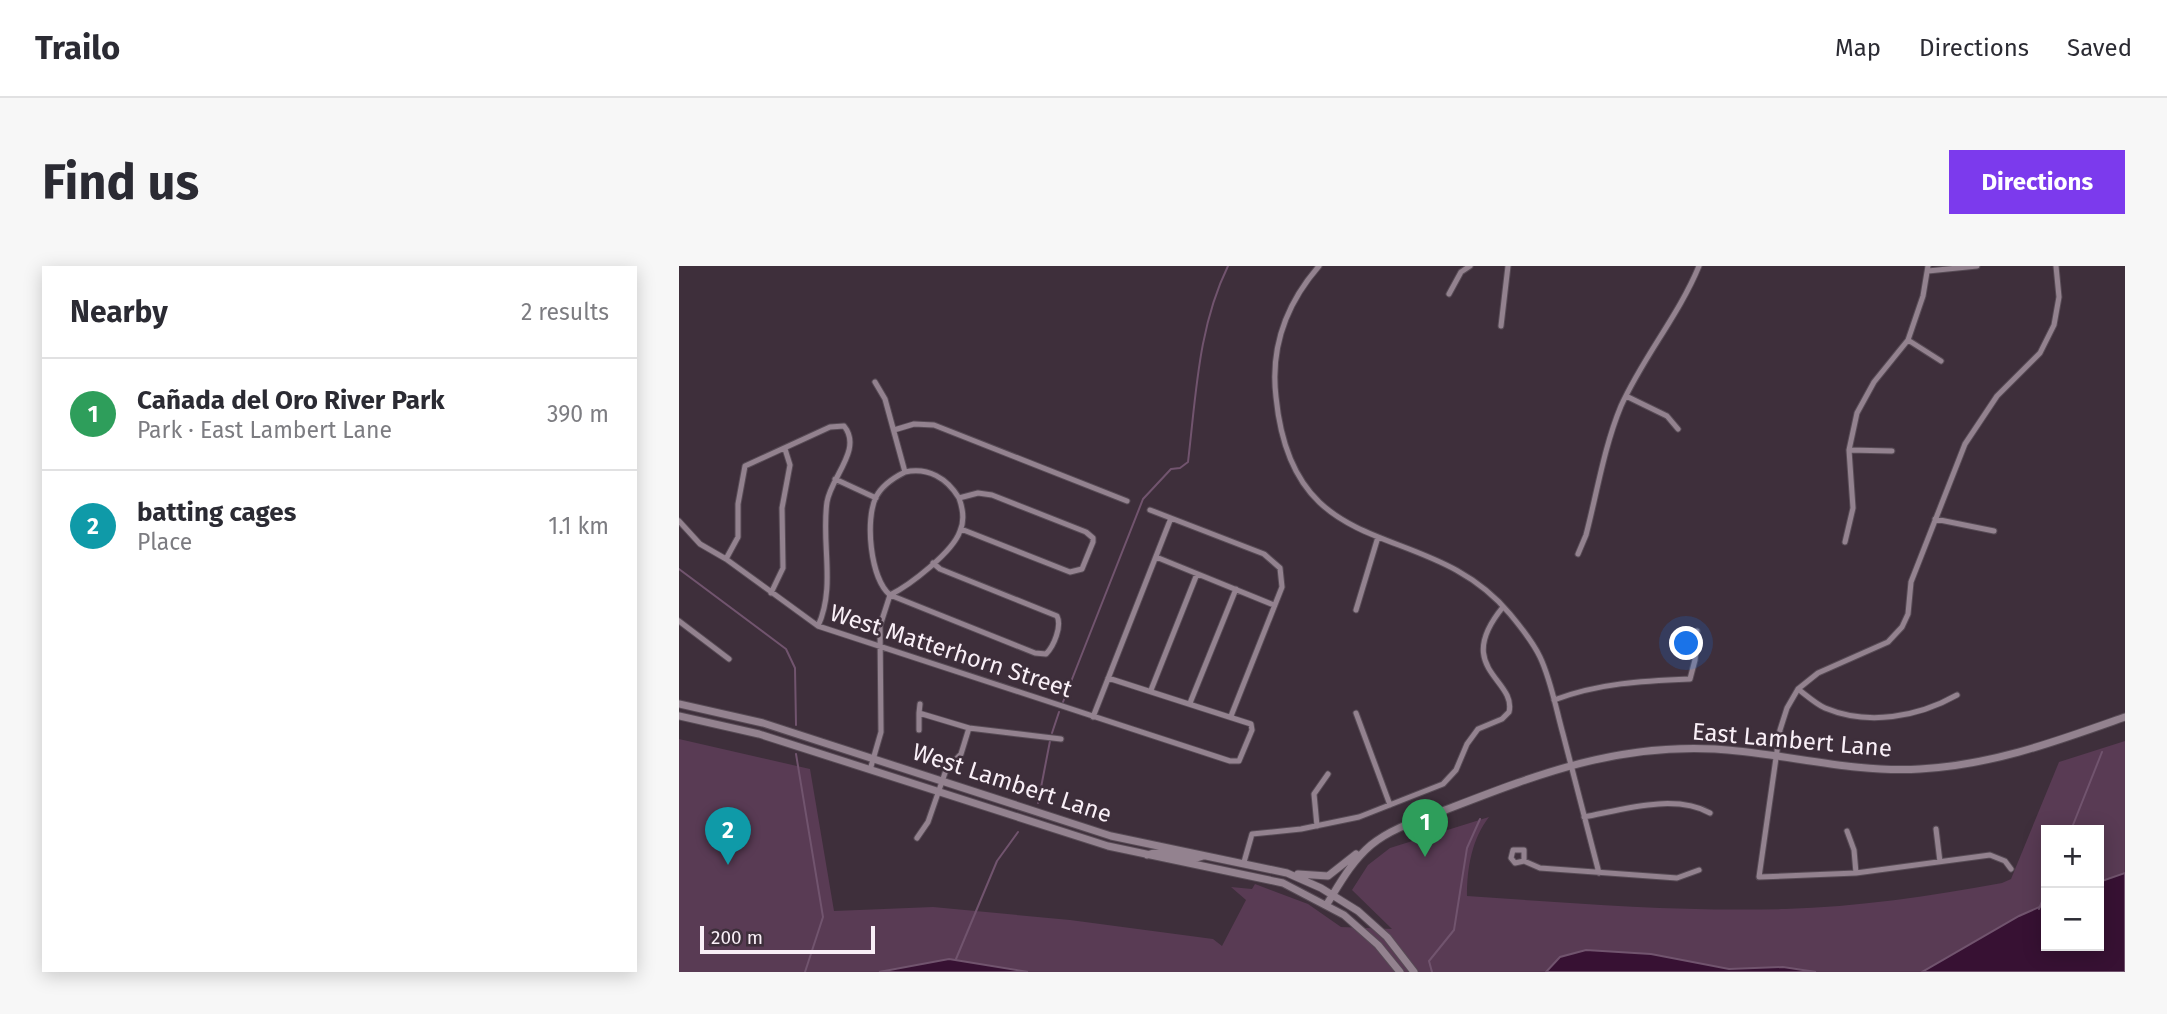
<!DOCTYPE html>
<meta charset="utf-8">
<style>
:root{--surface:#fff;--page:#f7f7f7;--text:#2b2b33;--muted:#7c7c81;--line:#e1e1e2;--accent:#7c3aed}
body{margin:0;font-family:"Fira Sans",sans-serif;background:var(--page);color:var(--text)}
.controls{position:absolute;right:21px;bottom:21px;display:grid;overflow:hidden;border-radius:0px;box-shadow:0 4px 18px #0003}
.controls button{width:63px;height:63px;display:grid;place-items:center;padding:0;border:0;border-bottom:2px solid var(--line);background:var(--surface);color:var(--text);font:35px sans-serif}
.scale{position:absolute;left:21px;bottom:18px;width:175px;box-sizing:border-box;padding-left:7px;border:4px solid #f9eff7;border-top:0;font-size:19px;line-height:24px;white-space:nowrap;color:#f9eff7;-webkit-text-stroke:5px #3e2f3b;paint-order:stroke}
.you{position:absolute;left:1008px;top:378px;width:24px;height:24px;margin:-18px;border:5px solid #fff;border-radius:50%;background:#1a73e8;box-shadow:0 0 0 10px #1a73e833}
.badge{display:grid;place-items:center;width:46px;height:46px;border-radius:50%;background:var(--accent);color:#fff;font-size:23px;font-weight:700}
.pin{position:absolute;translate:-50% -58px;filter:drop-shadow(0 2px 4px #0008)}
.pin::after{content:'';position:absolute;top:37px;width:24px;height:21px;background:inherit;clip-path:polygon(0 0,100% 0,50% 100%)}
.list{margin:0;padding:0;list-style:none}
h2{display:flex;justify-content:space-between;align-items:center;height:91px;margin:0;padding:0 28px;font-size:30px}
h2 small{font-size:23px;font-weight:400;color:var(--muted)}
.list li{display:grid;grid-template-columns:46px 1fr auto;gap:21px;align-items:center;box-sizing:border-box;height:112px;padding:0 28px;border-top:2px solid var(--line)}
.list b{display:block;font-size:26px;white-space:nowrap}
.list p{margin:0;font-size:23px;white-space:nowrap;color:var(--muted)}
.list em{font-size:23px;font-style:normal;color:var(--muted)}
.map{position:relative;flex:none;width:1446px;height:706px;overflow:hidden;border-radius:0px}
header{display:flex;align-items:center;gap:42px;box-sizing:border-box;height:98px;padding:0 35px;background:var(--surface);border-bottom:2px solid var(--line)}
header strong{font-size:33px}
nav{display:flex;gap:38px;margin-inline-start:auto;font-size:24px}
.intro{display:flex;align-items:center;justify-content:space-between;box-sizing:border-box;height:168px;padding:0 42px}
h1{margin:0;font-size:49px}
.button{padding:18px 32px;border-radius:0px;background:var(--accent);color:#fff;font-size:24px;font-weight:700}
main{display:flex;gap:42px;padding:0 42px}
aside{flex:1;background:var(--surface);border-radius:0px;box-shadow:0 4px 18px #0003}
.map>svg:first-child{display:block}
.green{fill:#593b54;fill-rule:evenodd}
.water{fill:#371133;stroke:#71546e;stroke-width:2}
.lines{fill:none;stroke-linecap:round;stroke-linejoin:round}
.stream{stroke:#71546e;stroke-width:2}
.street-casing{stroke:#574b55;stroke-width:7}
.secondary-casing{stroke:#574b55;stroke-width:9}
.street{stroke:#93828f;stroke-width:5}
.secondary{stroke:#93828f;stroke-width:7}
.labels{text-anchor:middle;stroke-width:5;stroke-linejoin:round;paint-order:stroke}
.street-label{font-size:24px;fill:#f9eff7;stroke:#3e2f3b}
</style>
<header>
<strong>Trailo</strong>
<nav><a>Map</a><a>Directions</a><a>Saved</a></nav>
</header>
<div class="intro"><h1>Find us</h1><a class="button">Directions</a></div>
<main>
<aside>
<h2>Nearby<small>2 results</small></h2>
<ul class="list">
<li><span class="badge" style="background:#2e9e5b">1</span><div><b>Cañada del Oro River Park</b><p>Park · East Lambert Lane</p></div><em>390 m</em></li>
<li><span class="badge" style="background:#0f9aa8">2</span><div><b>batting cages</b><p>Place</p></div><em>1.1 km</em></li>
</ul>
</aside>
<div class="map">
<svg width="1446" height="706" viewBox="0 0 1446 706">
<rect width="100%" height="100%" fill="#3e2f3b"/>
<path class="green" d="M0,473L131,503L155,645L254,641L391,654L534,673L543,680L567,634L552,621L573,623L576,618L629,638L662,661L713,663L673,624L689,599L711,582L810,551C793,573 788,601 788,630C893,637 999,646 1106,643C1178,641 1252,630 1323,617L1332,613L1380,496L1446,475V706H0ZM1367,564H1420V680H1367Z"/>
<path class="water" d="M1446,607V706H1243L1340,650L1367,638V680H1420V616Z
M907,684L972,688L1050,703L1104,701L1137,706H867L881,691Z
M270,693L349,706H200Z"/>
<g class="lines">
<path class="stream" d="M0,303L107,383L116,402L117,459
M384,436L464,233L492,203L501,202L509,196C517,130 519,61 549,0
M373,467L380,446
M117,488L144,651L126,706
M359,537L371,475
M1392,564L1423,486
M1360,643L1367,625
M277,693L318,595L339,566
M753,706L750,695L775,664L788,582L801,553"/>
<defs>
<path id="street" d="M640,0C607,38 591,80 597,131C614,304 748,248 831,348C841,360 854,376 861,391C872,414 877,443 884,468C896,514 908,560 920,607
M1249,5L1298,0
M770,28L782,6L791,0
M822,60L829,0
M1229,74L1262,95
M947,130L988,150L999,163
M215,164L235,158L255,159L448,235
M1170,184L1213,185
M226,206C249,201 268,212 280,232L299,227L313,229L407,266L414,272V276L403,303L391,306L282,263
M156,213L197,232
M471,244L585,288L601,302L603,321L552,450
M1256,253L1315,265
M0,255L21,278L47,293L139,360L551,495H560L573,464L572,458L429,412
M1166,276L1174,242L1170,184L1178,147L1195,116L1229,74L1244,30L1249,0
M899,288L907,269C918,227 925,181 942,140C964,91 1000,49 1020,0
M477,291L595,339
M47,293L59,271V238L66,200L151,161L165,160C184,183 152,211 148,236C142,277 157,321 139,360
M92,327L104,302L103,242L111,199L106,183
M211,329L356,387L367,388C375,380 383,360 378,350L261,303L254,297
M211,329C231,319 274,286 281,265C286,254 284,243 280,232
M677,344L699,271
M0,355L50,393
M1119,423C1127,429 1137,438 1146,442C1189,460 1239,451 1278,429
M472,424L518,308
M875,434C920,417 963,415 1011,413L1016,394L1018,365
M511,437L557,323
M240,447V464
M677,447L711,539
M414,451L492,252
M290,462L382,473
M191,504L202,466L201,360L211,329C191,312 186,253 197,231C203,219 214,212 226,206L206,133L196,116
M905,551C942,544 995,527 1031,547
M638,560L635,528L649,508
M1257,563L1261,596
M1168,565L1175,584L1177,607
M238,572L249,556L267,504L282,488L290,462L240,447L241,438
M845,595V584H834L832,592L836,597L845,595L861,602L998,612L1020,604
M565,596L573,568L622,563L680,551L764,518L777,504L788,478L799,463L823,453L830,446C838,413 773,403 824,341
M1332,603L1326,595L1311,589L1177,607L1080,611L1101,464L1108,442L1119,423L1139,407L1209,376L1223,361L1229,348L1232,316L1286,178L1318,130L1361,87L1375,59L1380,31L1377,0"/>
<path id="secondary" d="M0,438L84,457L432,570L608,607L642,622L679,645L708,671L735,706
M0,450L80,468L429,580L604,617L665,649L699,679L721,706
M468,589C486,582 507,597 524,590
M619,608L649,610L677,588
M648,638C661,617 673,595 692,579C715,560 747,552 774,541C862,507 938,478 1036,483C1105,487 1171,507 1241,503C1314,499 1378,475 1446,451"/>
</defs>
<use href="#street" class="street-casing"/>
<use href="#secondary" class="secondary-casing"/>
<use href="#street" class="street"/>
<use href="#secondary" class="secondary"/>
</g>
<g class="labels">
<g class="street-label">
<text transform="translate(272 385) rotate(18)" y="8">West Matterhorn Street</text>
<text transform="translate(1113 474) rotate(5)" y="8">East Lambert Lane</text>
<text transform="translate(333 517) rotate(18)" y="8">West Lambert Lane</text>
</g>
</g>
</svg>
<div class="controls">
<button>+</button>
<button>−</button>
</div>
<div class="scale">200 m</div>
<div class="you"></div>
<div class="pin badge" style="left:746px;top:591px;background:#2e9e5b">1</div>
<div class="pin badge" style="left:49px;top:599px;background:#0f9aa8">2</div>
</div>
</main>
